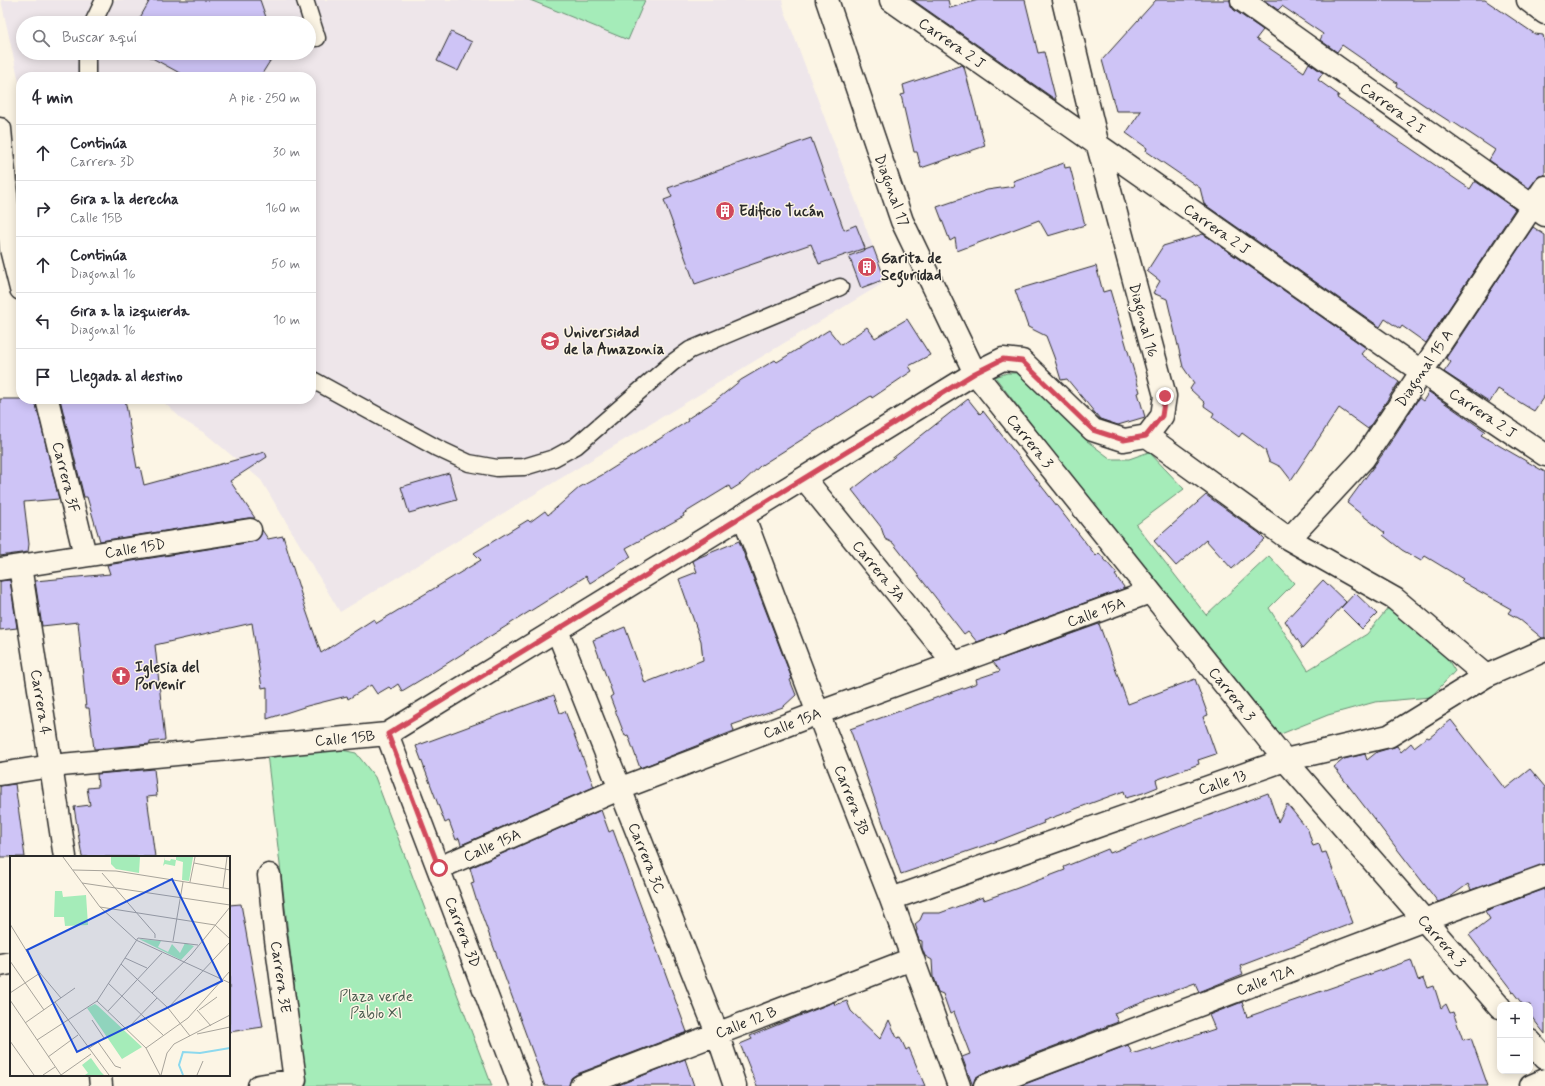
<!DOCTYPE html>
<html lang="es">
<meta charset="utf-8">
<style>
:root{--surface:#fff;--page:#f7f7f7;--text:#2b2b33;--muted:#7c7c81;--line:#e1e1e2}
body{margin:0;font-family:Mynerve,sans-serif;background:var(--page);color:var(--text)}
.controls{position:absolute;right:12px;bottom:12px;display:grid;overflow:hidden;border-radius:8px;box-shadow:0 2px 10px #0003}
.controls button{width:36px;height:36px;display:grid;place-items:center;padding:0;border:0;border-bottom:1px solid var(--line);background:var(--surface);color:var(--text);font:20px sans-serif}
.stop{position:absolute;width:12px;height:12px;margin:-9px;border:3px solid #d1495b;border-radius:50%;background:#fff}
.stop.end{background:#d1495b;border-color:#fff;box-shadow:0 1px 4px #0008}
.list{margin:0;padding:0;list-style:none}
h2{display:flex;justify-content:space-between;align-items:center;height:52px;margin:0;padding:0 16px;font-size:17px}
h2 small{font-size:13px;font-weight:400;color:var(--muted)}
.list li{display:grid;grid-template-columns:26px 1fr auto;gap:12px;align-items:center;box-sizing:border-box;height:56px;padding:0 16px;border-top:1px solid var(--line)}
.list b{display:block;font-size:15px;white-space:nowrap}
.list p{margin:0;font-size:13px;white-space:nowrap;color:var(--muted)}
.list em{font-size:13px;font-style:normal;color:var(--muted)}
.icon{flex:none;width:22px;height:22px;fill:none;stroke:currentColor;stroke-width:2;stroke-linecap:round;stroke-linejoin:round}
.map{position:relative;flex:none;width:1545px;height:1086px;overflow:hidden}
.search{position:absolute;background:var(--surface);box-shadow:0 2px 10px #0003;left:16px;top:16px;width:300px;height:44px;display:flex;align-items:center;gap:10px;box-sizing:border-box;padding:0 14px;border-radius:22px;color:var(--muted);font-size:15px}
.panel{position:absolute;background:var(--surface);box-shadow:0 2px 10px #0003;left:16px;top:72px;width:300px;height:332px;border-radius:16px}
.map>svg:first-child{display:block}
.built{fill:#eee6ea;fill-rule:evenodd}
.green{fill:#a5ecb9;stroke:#688c72}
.building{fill:#cec4f6;stroke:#2b2b2b}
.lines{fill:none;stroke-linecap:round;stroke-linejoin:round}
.service-casing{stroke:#2b2b2b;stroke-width:19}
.minor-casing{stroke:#2b2b2b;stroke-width:25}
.service{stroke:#fcf5e5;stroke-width:16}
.minor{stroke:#fcf5e5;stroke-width:22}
.route{stroke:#d1495b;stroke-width:5}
.labels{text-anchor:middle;stroke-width:3;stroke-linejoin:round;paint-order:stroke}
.street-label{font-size:15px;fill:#2b2b2b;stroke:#fcf5e5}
.poi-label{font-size:15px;font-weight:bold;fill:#2b2b2b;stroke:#fcf5e5;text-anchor:start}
.park-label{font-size:15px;fill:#4a5b4e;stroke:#fcf5e5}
.inset-river{fill:none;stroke:#8dd9ee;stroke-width:2}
.inset-road{fill:none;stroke:#a8a49b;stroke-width:1}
.view{fill:#1d4ed8;fill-opacity:0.15;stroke:#1d4ed8;stroke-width:2}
.inset-edge{fill:none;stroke:#2b2b2b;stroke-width:2}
</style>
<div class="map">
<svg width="1545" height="1086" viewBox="0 0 1545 1086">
<rect width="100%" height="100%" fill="#fcf5e5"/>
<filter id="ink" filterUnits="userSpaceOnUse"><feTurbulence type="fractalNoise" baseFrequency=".025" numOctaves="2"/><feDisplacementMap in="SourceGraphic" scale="8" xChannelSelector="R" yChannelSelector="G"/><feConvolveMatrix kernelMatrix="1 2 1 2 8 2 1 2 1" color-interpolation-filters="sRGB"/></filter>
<g filter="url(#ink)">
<path class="built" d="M1,0H782L785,12L873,247L885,282L340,612L261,480L206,434L183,420L160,399H311V77H21V91ZM23,23H309V53H23Z"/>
<path class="green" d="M530,0H645L628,40Z
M1007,373H1017L1036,388L1087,441L1111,459H1129L1149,452L1184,489L1136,525L1206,615L1269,556L1294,583L1269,608L1308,670L1367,634L1389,607L1432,634L1455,671L1431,697L1375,702L1328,715L1281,734L1215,668L1147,573L995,377Z
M328,747L356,753L375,777L492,1086H306L267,754Z"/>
<path class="building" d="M150,0H260L268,23H137Z
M913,0H948L950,8L978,0H1025L1038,53L1044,52L1056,100Z
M1156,0H1230L1231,6L1234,10L1263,30L1256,39L1304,72L1309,63L1323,73L1318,80L1339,95L1337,98L1470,189L1475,181L1515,209L1426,343L1402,326L1400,329L1385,319L1380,327L1204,204L1200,188L1146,151L1147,148L1126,133L1141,111H1116L1102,60Z
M1264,0H1485L1535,34L1543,35L1545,44V175L1539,176L1529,188L1489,160L1495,150L1453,122L1452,123L1424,105L1396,86L1397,83L1342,45L1337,52L1320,40L1323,34L1282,6L1278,10Z
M451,32L472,42L458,71L437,61Z
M143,53H275L260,77H187Z
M962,65L964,67L985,146L921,168L917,152H914L901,95L905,94L903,85Z
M811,138L844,230L856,225L865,248L819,264L811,244L695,284L664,200L672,197L668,188Z
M1064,163L1065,168L1070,167L1085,225L1048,236L1039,220L957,251L955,238L950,241L937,207L987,190L1015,186L1013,181Z
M1533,227L1545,235V395L1534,411L1498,389L1490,402L1444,372L1451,362L1446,358Z
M1203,234L1366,348L1361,354L1399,382L1368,429L1339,408L1291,480L1281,467L1269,461L1265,450L1242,433L1239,437L1212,417L1214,413L1204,406L1205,403L1190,389L1194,383L1183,367L1167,299L1153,293L1160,281L1147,271L1163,246Z
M873,247L885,279L861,288L849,256Z
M1096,266L1103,292L1110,290L1140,392L1138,393L1145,417L1118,425L1100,419L1067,379L1061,380L1054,357L1046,336L1028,327L1015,290Z
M907,319L930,355L909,366L912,371L872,398L871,396L760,466L742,483L731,490L729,486L683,514L684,516L626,548L631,557L590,583L586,576L427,676L402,691L398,684L391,689L389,687L377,694L371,685L348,699L347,696L307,706L267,719V687L262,688L252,623L155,645L165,740L150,742V744L94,749L89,708H86L78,622L42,626L35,581L110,574L107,565L252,542L258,539L261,535L262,530L268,539L283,536L306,610L321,653L374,619L377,623L481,560L474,553L528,520L530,522L545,511L548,515L580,487L602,475L688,421L687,419L715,401L741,380L775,360L777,362L829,330L841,345L867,327L875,338Z
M1429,392L1485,431L1481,435L1545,472V638H1542L1519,619L1508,613L1511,609L1461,581L1463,579L1425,556L1421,561L1402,550L1383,535L1385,533L1347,503L1382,455L1419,398L1423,401Z
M0,399H35L59,499L24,502L29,544L28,552L0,556Z
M60,399H125L137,468L140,467L144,485L265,452L267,457L230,481L255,518H248L100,541L87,497H84Z
M968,399L980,414L983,411L1096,556L1099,553L1117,574L1115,575L1124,587L1123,589L977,642L968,631L964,634L893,543L885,539L881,527L852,490Z
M449,473L457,500L409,513L401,487Z
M1206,495L1259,533L1265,539L1232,569L1206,540L1176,566L1154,541Z
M739,541L792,679L790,680L796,695L783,707L732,725L734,731L640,768L628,735L625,736L610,697L613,695L593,640L625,627L645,683L703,660L701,641L679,579L697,572L693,561L700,557Z
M10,580L17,628L0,630V581Z
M1323,580L1346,602L1303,648L1285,621Z
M1355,593L1377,614L1362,629L1341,608Z
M1099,624L1128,704L1195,679L1208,715L1203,717L1216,754L1198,760L1199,764L1156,780L1158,787L1143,793L1126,798L1124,791L1043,821L1044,823L998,841L901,874L850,729L977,683L976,679L1000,671L993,662Z
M554,695L560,713L565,711L594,787L461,845L459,838L456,840L449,821L445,823L416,746Z
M1451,720L1505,789L1530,769L1545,787V864L1471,890L1468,884L1449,898L1438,902L1334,767L1344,759L1365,754L1367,760L1377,752L1397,746L1401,752L1411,743L1414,747L1427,737L1429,738Z
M154,769L157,796L147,797L155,857H82L74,807L90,805L87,788L98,787L97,774Z
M15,784L25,857H0V786Z
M1268,793L1278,822L1287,804L1308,830L1313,846L1319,844L1322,853L1326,852L1353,923L1240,966L1243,974L1199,992L1195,983L1114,1013L1118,1022L981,1074L975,1078L973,1086L962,1057L970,1054L954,1012L950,1014L943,994L938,992L933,977L932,960L925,956L922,948V941L919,940L916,932L917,930L915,924L920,920L923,913H940L983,897L984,900L1015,889L1065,870L1064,867L1108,849L1110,853Z
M601,810L609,832L613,830L687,1032L577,1074L571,1078L569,1086H545L476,899L471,883L474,882L470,868Z
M1545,889V1034L1530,1015V1005H1523L1469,935L1490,919L1485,911Z
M241,904L263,1027L229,1032V905Z
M1411,960L1418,980L1424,978L1428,988L1434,986L1441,1008L1446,1004L1450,1013L1453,1012L1463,1040L1471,1038L1488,1086H1020L1128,1045L1132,1054L1151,1048L1152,1050L1215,1029L1209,1015L1242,1002L1247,1017Z
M847,1001L851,1011L880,1039L889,1020L897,1038L900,1037L906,1050L909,1048L925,1086H757L740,1044L752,1039L750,1036L809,1012L834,1002L835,1005Z
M685,1059L694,1086H616Z"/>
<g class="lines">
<defs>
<path id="service" d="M305,0L317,38
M93,23L104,0
M87,53V77
M311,379L437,448L469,463L497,468L524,467L554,458L576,446L672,363L690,350L840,287"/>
<path id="minor" d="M827,0L902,221L975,373L1285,760L1500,1007
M891,0L1422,372L1545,455
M1242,0L1545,215
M1528,0L1545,13
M0,129L11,249L21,289
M47,399L85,555
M1147,436L1289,539L1395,599L1486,676
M804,478L954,663
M743,515L818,713L891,899L959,1086
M1289,539L1364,458L1545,187
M20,566L65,857
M0,569L250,530
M557,630L717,1033L735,1086
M387,734L521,1086
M0,774L51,766L387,734L975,373L1003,359L1022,361L1093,430L1124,440L1147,436L1162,416L1165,396L1098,146L1063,0
M439,868L619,789L818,713L1150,592
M891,899L1285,760L1389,736L1486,676L1545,650
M0,965L11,963
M1530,1041L1545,1058
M100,1075L101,1086
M259,1086L295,1080L275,932L269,875
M581,1086L912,959
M985,1086L1424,920L1545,876
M1531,1086L1545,1080"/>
</defs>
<use href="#service" class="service-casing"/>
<use href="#minor" class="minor-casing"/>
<use href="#service" class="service"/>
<use href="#minor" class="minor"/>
</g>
</g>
<g class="lines" filter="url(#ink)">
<path class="route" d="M439,868L388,734L975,373L1003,359L1022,361L1093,430L1124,440L1146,436L1162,416L1165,396"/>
</g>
<defs>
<symbol id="building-disc" viewBox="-11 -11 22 22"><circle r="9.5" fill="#d1495b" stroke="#fcf5e5"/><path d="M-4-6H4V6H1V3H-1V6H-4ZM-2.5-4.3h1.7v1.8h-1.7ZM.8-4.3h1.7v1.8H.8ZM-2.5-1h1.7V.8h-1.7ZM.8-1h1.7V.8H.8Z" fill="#fff"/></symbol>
<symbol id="university-disc" viewBox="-11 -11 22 22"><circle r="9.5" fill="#d1495b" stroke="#fcf5e5"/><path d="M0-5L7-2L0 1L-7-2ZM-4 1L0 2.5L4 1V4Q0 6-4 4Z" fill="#fff"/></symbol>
<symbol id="church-disc" viewBox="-11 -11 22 22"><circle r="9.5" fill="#d1495b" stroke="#fcf5e5"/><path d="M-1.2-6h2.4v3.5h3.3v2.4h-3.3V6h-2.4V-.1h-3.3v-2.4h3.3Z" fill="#fff"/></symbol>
</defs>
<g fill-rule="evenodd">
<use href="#building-disc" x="714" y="200" width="22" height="22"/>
<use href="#building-disc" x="856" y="256" width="22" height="22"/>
<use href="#university-disc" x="539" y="330" width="22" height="22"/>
<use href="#church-disc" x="110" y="665" width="22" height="22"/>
</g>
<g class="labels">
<g class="street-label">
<text transform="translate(952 43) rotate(35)" y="5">Carrera 2 J</text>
<text transform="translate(1393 108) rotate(36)" y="5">Carrera 2 I</text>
<text transform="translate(892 190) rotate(70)" y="5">Diagonal 17</text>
<text transform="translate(1217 229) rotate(35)" y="5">Carrera 2 J</text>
<text transform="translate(1144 320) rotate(75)" y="5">Diagonal 16</text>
<text transform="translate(1424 368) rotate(-56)" y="5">Diagonal 15 A</text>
<text transform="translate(1483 413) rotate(34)" y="5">Carrera 2 J</text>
<text transform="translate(1030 441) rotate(51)" y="5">Carrera 3</text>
<text transform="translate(66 477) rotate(76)" y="5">Carrera 3F</text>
<text transform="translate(135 548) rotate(-9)" y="5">Calle 15D</text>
<text transform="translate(879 571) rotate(51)" y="5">Carrera 3A</text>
<text transform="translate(1096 612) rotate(-20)" y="5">Calle 15A</text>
<text transform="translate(1232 694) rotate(51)" y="5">Carrera 3</text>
<text transform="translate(41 702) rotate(81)" y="5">Carrera 4</text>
<text transform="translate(792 723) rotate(-21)" y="5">Calle 15A</text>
<text transform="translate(345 738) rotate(-5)" y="5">Calle 15B</text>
<text transform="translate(1222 782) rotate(-19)" y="5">Calle 13</text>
<text transform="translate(852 800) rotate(69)" y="5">Carrera 3B</text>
<text transform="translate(492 845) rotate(-24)" y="5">Calle 15A</text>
<text transform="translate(647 858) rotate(68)" y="5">Carrera 3C</text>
<text transform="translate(463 932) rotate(69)" y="5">Carrera 3D</text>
<text transform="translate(1442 941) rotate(49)" y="5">Carrera 3</text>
<text transform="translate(281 977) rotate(82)" y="5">Carrera 3E</text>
<text transform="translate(1265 980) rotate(-21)" y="5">Calle 12A</text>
<text transform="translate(746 1022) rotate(-21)" y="5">Calle 12 B</text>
</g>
<g class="poi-label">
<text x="739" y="216">Edificio Tucán</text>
<text x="881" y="263">Garita de<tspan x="881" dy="17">Seguridad</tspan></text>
<text x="564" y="337">Universidad<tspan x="564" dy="17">de la Amazonia</tspan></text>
<text x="135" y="672">Iglesia del<tspan x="135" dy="17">Porvenir</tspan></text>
</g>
<g class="park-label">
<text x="376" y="1001">Plaza verde<tspan x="376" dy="17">Pablo XI</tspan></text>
</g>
</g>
<g transform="translate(10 856)">
<rect width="220" height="220" fill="#fcf5e5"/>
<path d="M101,1H130L129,17L106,13L101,8ZM155,1V4L160,5L161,3L166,4V1H183L179,25L172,24L173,6L166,4L165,10L155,8L153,10ZM45,35H52L53,41L76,39L78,69L55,70L54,61H44ZM129,83L151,85L148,91L158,96L162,88L170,97L175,87L184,90L171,104ZM85,148L88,150L132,191L112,203L77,152ZM81,202L91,216L94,219H75L78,217L72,209Z" fill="#a5ecb9"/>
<path class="inset-river" d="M173,219L169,209L173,196L190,197L220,192"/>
<path class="inset-road" d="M53,1L90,51L126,84L220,127M184,7L220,14M63,14L106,15L220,33M92,17L145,78V82M180,26L185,1M72,27L220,49M213,32L217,1M90,51L205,69L220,83M0,68L30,117L51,142M163,85L173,26M115,102L137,112M0,105L34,154M111,108L158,152L180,180M98,127L153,179M0,137L30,117M142,137L181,99L220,51M0,144L51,219M87,145L136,192L150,219M45,146L99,219M158,152L220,86M187,154L201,170M189,154L207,141M98,155L152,97M15,167L65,132M117,173L147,142M187,178L220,171M27,184L87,145L128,82L188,89M0,185L24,219M88,186L105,210L111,212M136,192L178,162L220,115M78,193L94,182L82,164M38,201L68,179M33,219L45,211M51,219L81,198M151,219L157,197L164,188L220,159M187,219L193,205"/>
<path class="view" d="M162,23L212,125L67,196L17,94Z"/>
<rect width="220" height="220" class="inset-edge"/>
</g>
</svg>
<div class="controls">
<button>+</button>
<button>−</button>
</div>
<div class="stop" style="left:439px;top:868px"></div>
<div class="stop end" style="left:1165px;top:396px"></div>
<div class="search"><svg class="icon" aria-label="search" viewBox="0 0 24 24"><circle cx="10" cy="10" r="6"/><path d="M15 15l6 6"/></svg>Buscar aquí</div>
<section class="panel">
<h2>4 min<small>A pie · 250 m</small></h2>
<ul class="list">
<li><svg class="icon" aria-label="ahead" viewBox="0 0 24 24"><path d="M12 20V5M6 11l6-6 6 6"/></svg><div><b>Continúa</b><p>Carrera 3D</p></div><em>30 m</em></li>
<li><svg class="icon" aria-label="right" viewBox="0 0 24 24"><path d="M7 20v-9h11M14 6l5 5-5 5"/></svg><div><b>Gira a la derecha</b><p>Calle 15B</p></div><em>160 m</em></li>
<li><svg class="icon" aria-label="ahead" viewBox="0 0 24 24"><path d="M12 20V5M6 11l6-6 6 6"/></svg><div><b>Continúa</b><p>Diagonal 16</p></div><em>50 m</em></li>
<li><svg class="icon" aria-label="left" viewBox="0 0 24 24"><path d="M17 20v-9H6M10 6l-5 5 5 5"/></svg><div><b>Gira a la izquierda</b><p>Diagonal 16</p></div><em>10 m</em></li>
<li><svg class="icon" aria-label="arrive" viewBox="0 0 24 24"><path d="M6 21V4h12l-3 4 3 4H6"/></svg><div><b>Llegada al destino</b></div></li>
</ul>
</section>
</div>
